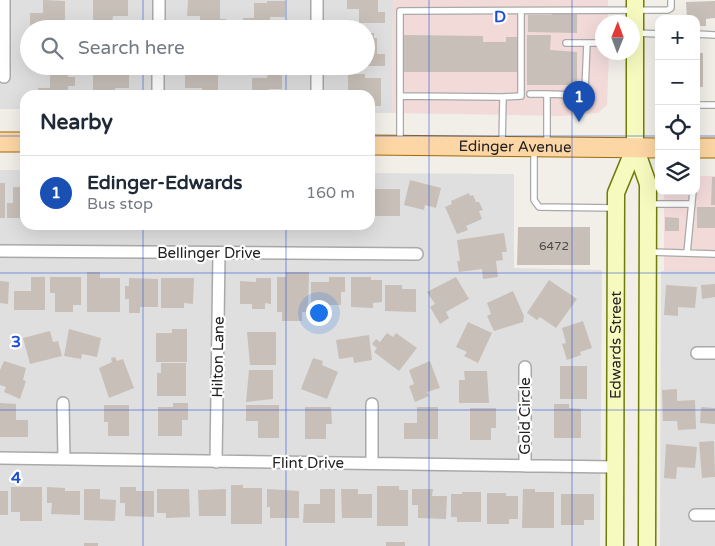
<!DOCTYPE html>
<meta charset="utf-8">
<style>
:root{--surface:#fff;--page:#f2f2f3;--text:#1f2937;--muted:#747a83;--line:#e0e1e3;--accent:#d40000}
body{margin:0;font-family:"Varela Round",sans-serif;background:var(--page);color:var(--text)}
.controls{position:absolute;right:15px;top:15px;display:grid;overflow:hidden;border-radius:10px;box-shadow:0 5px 20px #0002}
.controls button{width:45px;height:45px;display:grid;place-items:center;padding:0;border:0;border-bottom:1px solid var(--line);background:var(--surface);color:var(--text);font:25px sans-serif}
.compass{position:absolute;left:595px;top:15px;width:45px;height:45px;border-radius:50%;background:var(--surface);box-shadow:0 5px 20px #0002;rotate:1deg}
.you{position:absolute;left:318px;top:312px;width:18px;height:18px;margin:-12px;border:4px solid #fff;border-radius:50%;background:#1a73e8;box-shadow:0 0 0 8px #1a73e833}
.badge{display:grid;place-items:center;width:32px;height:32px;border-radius:50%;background:var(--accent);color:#fff;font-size:16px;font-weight:700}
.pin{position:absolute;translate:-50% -41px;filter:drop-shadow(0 1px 2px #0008)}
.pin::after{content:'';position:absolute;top:26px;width:18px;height:15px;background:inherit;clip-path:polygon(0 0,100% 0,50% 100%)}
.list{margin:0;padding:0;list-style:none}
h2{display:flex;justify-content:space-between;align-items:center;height:65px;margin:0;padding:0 20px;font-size:21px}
h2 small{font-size:16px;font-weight:400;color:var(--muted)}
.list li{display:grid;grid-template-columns:32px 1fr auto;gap:15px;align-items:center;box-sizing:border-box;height:75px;padding:0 20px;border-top:1px solid var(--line)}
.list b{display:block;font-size:19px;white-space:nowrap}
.list p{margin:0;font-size:16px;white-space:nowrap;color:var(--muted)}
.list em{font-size:16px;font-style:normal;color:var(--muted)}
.icon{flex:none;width:28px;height:28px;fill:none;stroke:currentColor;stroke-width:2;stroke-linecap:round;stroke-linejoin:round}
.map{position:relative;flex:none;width:715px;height:546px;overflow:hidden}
.search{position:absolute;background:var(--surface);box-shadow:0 5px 20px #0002;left:20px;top:20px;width:355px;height:55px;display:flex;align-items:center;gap:12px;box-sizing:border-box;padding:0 18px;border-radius:28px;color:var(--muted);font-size:19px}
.panel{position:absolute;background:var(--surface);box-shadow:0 5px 20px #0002;left:20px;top:90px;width:355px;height:140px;border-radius:15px}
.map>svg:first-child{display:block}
.residential{fill:#e0dfdf;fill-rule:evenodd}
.commercial{fill:#f2dad9}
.building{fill:#c7bfb8}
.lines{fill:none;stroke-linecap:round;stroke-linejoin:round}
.lane-casing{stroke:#a9a9a9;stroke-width:8}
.street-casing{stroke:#a9a9a9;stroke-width:14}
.secondary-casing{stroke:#707d05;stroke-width:19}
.primary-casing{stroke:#a06b00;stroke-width:21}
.lane{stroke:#fff;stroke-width:5.5}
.street{stroke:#fff;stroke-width:11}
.secondary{stroke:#f7fabf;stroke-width:16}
.primary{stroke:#fcd6a4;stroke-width:19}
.grid{fill:none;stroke:#1d4ed8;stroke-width:1;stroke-opacity:0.55}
.labels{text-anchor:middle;stroke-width:4.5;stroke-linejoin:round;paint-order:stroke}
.number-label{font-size:12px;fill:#4b4948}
.street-label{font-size:15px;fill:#222;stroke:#fff}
.grid-label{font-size:16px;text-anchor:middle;font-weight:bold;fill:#1d4ed8;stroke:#fff;stroke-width:4.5;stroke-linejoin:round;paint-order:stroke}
</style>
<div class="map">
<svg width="715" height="546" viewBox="0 0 715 546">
<rect width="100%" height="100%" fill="#f2efe9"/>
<path class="residential" d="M0,0H393L392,113H370V95H25V109H0ZM29,29H366V66H29Z
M0,170H25V225H370V173L514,174V268L602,270L600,546H0Z
M661,271H715V546H660Z"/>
<path class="commercial" d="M393,0H608V22H602V52L609,53L607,105L598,113L561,116L392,113Z
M696,176H715V271H664V191H696Z"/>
<path class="building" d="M43,0L65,1V29H30V13H43Z
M93,0H128V16H113L111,29H93Z
M188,0H220V19H226V29H200V16H187Z
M347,0H378V12H385V23H359V9H347Z
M267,1H285V17H270V23H282V29H243V18H254V3H267Z
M715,1V18L706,19V26H696V19H687L686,2Z
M551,12H577V33L528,32V15H552Z
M366,33H374V38H377V54H385V66H366Z
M404,35L483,36V42H506V37H518V72H404Z
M527,35H551L550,50L577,52V85H527Z
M696,53H703V87H696Z
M186,66H216V68H186Z
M253,66H291V68H253Z
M345,66H361V69H345Z
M93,72H129V88H115V90H111V95H93Z
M185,72L218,74V95H202V88H185Z
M50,73H68V77H75V86H68V95H38V88H50Z
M268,74H282V89H269V95H252V78H267Z
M348,74H365V78H381V106H370V95H362V91H348Z
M712,177H715V205H711Z
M410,180L441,188L436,208L425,205L424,210L404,205Z
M0,183H5V218H0Z
M13,187H25V218H7V203H13Z
M370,189H400V216H370Z
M469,193L470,196L473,195L476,202H479L483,210L479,211L482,219L466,226L468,230L457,234L445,207L452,204L451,201Z
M697,207H715V228H697Z
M665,217L679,218V231H665Z
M518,227H590V265H517Z
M504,233L507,252H502L503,260L496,261L498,277L483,279L482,269L459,272L457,261H460L457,240Z
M87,272H100V278H120V312H87Z
M286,272H309L308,312H302V321H282V312H277V277H286Z
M31,277H45V310H14V291H31Z
M50,277H81V305H73V312H55V293H50Z
M329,277H345V292H341V305H311V282H329Z
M351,277H371V280H382V302L373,303V308L351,307Z
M456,277L469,299L446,312L449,318L440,324L430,307L435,304L427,292Z
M129,278L158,279V307H140V313H129V299H125V286H129Z
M161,278H194L193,304L184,303V308H161Z
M256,278H271V304L265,303V309H252V304H240V281L256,282Z
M549,280L577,299L556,328L540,317L537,320L527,313Z
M0,281L9,282L8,304L0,303Z
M715,284V297L702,299L701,285Z
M385,285H402V289H416V312L385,311Z
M666,285L697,287L695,308L678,307V316L664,315Z
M513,291L524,316L523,322L494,331L487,316L491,314L487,303Z
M583,321L592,348L580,352L581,355L567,360L562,344L566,343L562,328Z
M468,322L492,333L478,363L464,356L467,352L456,347Z
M69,329L101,338L97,357L82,354L81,359L64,356Z
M172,329H187V362H156V333H172Z
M50,331L53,342L58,341L62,356L30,364L23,338Z
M247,332H276V365H250Z
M387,333L393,337L396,333L417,348L399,371L374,352L377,348L372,344L376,339L380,342Z
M369,335L372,360L354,363L353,357L339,359L336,340Z
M115,357L117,361L123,359L134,388L109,398L99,368L112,362L111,358Z
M313,358L323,361L322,365L338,372L327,399L301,389Z
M4,361L26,368L23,380L26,381L20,399L4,392L6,387L0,385V370Z
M430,361L440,388L427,392L429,396L415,402L409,386L414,384L409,370Z
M161,363H186V396H157V373H161Z
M560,366H587V399H560Z
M249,370H273V399L246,402Z
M464,371H487L489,403H459V380H465Z
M677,389V401L695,400L696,429L678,430L677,421H663L662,390Z
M0,403L16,404V420H28V437H0Z
M173,403H188V420H182V436H158V407H173Z
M554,404H569V408L581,409V438H554Z
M104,405H129V436H108V422H104Z
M246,405H279V438H258V421H246Z
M305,407H331L332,424H326V439H305Z
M417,407H438V439H404V423H417Z
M701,407L715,408V424L700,423Z
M470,408H496V428H491V440H470Z
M714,441L715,477L702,478L699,442Z
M666,444L697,447L695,468L677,467L676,479L664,478Z
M231,485H243V488H262V524H231Z
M377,486H399V490H408V526H377Z
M11,487H42V521H20V512H11Z
M47,487L65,488V491H80V515L51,514L52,503H47Z
M120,487H136V491H154V517L125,516V503H120Z
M84,489H100V499L116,500L115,521L84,520Z
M157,489H189L190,517L166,518V513H157Z
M226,489V516H199L198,490Z
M267,489L299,491V518H270V507H267Z
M320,489H335V523H303L304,504H320Z
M341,489H358V494H372V518H342Z
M412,489H433L432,496H447L446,519L418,518V505H412Z
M523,489H535V492H554V528H522Z
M0,491H8V515H0Z
M462,492H481V522H457V517H451V494H462Z
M487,493H506V496H518V519H509V524H487Z
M561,494H594V520H584V525H561Z
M386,542H405V546H386Z
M84,543H98V546H84Z"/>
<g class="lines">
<defs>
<path id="lane" d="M636,33L659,34
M696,34L715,35
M566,43H602
M530,94H547V144
M547,94L575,95L585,90L587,43
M400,96L503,97
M696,105H715
M400,143V11L668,10L671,8V0
M502,145L503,97L521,96V11
M534,148V200L539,207L615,208
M650,204H692
M650,252L715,254
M687,253L693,191"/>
<path id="street" d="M4,0V77
M317,0V29
M159,29V0
M317,66V95
M158,95V66
M0,251L417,254
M697,353H715
M525,367V466
M63,403L64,459
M0,458L616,467
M216,462L219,253
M372,463V404
M695,515H715"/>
<g id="secondary">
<path d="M635,0V147L648,184L647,546"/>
<path id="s1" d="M615,546L616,193L635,147"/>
</g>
<g id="primary">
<path d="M0,142H25"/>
<path id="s2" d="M370,145L659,148"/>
<path d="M696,148H715"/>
</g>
</defs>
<use href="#lane" class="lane-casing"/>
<use href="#street" class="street-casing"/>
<use href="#secondary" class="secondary-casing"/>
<use href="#primary" class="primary-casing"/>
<use href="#lane" class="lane"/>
<use href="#street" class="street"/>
<use href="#secondary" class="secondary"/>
<use href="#primary" class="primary"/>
</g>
<path class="grid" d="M143,0V29M286,0V29M429,0V546M572,0V546M143,66V95M286,66V95M0,136H25M370,136H659M696,136H715M143,225V546M286,225V546M0,273H715M0,410H715"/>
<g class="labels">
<g class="number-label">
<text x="554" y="250">6472</text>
</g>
<g class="street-label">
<text dy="5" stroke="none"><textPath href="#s2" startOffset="145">Edinger Avenue</textPath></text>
<text x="209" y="258">Bellinger Drive</text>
<text dy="5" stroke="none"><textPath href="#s1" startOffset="201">Edwards Street</textPath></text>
<text transform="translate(218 357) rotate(-89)" y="5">Hilton Lane</text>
<text transform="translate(525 416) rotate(-90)" y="5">Gold Circle</text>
<text x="308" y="468">Flint Drive</text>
</g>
</g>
<g class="grid-label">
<text x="500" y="22">D</text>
<text x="16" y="347">3</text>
<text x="16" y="483">4</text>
</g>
</svg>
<div class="controls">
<button>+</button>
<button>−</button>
<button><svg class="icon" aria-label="locate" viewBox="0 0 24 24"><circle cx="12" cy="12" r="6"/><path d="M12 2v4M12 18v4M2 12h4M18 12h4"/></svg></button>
<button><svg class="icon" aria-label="layers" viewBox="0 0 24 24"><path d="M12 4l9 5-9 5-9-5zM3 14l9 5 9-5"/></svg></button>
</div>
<svg class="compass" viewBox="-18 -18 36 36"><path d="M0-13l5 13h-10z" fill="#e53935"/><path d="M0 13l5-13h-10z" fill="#747a83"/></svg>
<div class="you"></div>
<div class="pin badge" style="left:579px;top:122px;background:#1a4fb4">1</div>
<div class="search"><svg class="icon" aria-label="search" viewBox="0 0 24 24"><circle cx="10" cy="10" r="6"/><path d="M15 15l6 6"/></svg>Search here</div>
<section class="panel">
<h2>Nearby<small></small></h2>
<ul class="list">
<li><span class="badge" style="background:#1a4fb4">1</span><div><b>Edinger-Edwards</b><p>Bus stop</p></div><em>160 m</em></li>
</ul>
</section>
</div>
